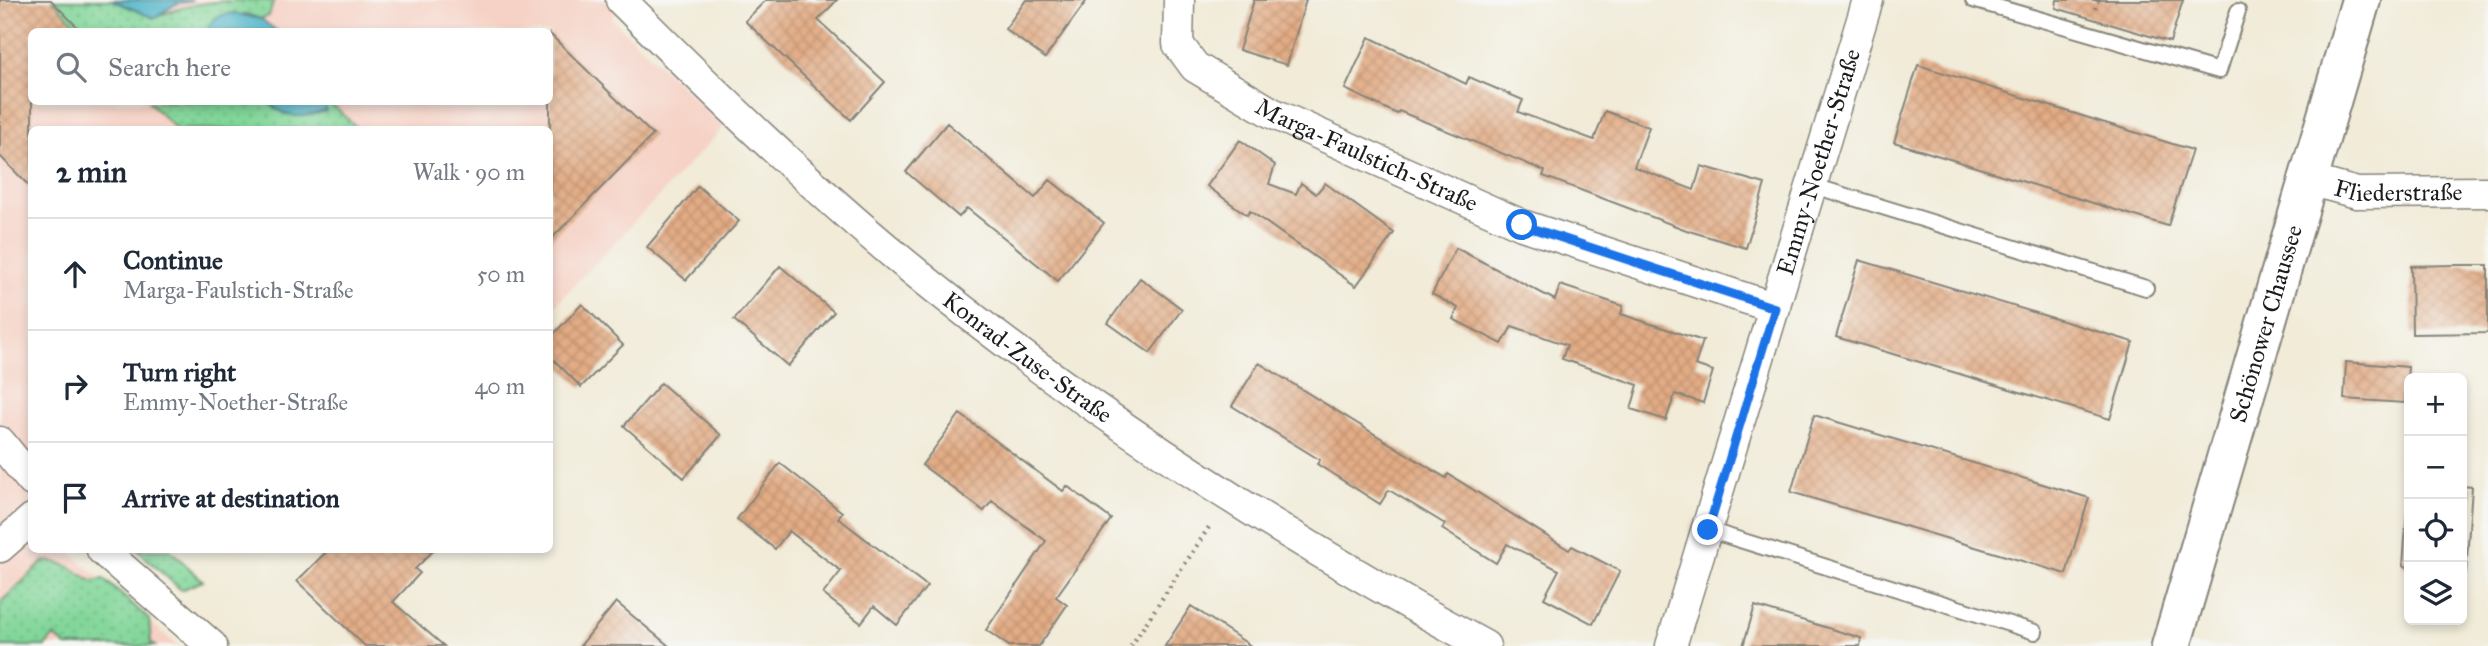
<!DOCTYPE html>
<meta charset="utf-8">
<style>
:root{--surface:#fff;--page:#f6f6f7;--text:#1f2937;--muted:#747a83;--line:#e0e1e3}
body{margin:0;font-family:"IM FELL Great Primer",serif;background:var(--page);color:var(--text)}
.controls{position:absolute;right:21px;bottom:21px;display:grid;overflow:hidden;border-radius:10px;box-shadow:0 4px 10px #0003}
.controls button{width:63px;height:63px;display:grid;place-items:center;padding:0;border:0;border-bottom:2px solid var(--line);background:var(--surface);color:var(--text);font:35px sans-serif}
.stop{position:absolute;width:21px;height:21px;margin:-16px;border:5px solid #1a73e8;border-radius:50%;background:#fff}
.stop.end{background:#1a73e8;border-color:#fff;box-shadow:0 2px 7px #0008}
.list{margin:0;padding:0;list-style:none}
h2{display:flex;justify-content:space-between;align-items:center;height:91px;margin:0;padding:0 28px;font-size:30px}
h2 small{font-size:23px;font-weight:400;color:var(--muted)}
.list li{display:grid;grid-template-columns:46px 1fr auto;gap:21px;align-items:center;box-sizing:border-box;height:112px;padding:0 28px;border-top:2px solid var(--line)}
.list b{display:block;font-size:26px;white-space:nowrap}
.list p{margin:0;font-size:23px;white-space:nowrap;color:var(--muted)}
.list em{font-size:23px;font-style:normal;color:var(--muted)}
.icon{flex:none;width:38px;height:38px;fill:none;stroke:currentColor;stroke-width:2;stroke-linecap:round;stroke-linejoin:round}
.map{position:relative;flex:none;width:2488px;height:646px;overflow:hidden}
.search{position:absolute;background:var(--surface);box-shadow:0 4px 10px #0003;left:28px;top:28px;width:525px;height:77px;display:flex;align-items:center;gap:18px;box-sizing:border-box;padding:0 24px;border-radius:10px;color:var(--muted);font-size:26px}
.panel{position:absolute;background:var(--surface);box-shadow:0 4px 10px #0003;left:28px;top:126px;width:525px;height:427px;border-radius:10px}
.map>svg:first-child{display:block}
.built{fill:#f6d1c5;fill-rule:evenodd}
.grass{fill:url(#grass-dots);stroke:#4e795a;stroke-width:2}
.water{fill:#49b2c8;stroke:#326772;stroke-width:2}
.building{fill:url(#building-cross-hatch)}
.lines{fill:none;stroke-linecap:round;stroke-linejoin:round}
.service-casing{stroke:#86847a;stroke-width:18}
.minor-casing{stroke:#86847a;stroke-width:33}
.secondary-casing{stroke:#86847a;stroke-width:42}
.path{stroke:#86847a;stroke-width:4.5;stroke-dasharray:2 5;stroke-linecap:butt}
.service{stroke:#fff;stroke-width:14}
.minor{stroke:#fff;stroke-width:30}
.secondary{stroke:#fff;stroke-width:38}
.route{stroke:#1a73e8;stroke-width:9}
.labels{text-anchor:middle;stroke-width:7;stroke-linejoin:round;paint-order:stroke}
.street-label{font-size:24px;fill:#1c1c1c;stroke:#f6f6f2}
</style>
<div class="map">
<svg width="2488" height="646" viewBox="0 0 2488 646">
<defs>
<pattern id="grass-dots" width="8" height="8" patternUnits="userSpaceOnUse" patternTransform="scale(1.75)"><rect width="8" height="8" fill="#81d699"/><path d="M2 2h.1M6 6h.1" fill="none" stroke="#6fb783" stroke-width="1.8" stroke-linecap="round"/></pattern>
<pattern id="building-cross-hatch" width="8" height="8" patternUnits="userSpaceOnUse" patternTransform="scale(1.75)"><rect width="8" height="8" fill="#e2ac85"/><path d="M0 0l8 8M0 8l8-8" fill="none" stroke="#c19372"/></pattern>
</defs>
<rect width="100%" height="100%" fill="#f6f6f2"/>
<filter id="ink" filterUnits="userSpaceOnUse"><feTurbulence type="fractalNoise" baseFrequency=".0143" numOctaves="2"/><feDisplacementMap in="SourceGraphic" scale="14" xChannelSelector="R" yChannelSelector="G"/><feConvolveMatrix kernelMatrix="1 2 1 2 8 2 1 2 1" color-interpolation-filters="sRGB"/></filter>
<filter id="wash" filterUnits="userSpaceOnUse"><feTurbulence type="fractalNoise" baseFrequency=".00686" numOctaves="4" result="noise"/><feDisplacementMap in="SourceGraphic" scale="28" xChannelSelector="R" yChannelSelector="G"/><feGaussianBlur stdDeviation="1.57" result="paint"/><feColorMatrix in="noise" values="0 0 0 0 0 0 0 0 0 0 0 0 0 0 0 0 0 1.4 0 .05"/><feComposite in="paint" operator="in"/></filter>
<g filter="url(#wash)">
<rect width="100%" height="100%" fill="#f1ebd8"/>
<path class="built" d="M0,0H627L611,18L724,127L550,311V130H32V550H75L72,554L178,646H0ZM32,32H550V102H32Z"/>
<path class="grass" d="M52,0H112L154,18C194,0 228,0 274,0L269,16L261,19L247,14L211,22L208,32L82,31Z
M149,102H268C287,120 302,118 326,111V102H330L358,129H176Z
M137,550H170L203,581L181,590Z
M44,561C63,561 76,570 91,581L104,579L149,619L151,643L155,646H66L54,636L45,646H0V603Z"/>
<path class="water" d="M112,0H193L176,4L154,18Z
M233,13L261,19L277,31H208C211,17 220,15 233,13Z
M268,102H326V111C302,118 287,120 268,102Z"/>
<g id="blocks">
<path class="building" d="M0,0H51L82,32H32V189L0,156Z
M766,0H837L818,20L885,82L851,120L745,21Z
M1026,0H1087L1045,58L1005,29Z
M1254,0H1306L1287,65L1239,50Z
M2057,0H2183L2170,42L2056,8Z
M550,34L653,135L550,240Z
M1369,37L1466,84L1469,77L1523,100L1518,112L1594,140L1605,111L1649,127L1634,167L1694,190L1701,166L1765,184L1746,248L1689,231L1543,176L1545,171L1399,111L1397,114L1345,89Z
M1918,65L2192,150L2168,226L1894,142Z
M947,123L1035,198L1050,180L1104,223L1058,281L967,208L959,217L906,172Z
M1240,140L1275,165L1269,184L1296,194L1301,183L1316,194L1325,183L1394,233L1356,286L1250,211L1247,215L1207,186Z
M698,186L739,221L686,280L647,247Z
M1456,248L1555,300L1560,285L1623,306L1621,314L1703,341L1695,365L1713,371L1703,403L1675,394L1666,420L1631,409L1638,385L1562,359L1567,345L1512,326L1502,344L1453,319L1458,308L1432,294Z
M1859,260L2133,342L2110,419L1836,337Z
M2454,265H2488V333L2412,334L2411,266Z
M780,266L834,312L788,366L734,320Z
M1140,278L1182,309L1150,353L1108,323Z
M582,304L623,345L581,387L550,356V338Z
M2346,362L2408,367L2405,403L2344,399Z
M1259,363L1446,478L1448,474L1569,550L1572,546L1620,571L1593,624L1544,598L1559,570L1507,544L1496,563L1442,529L1445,524L1389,490L1380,504L1317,464L1320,460L1232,406Z
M661,383L721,435L684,478L624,426Z
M960,414L1063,491L1067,486L1111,519L1056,597L1067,605L1039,646H1009L986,630L1046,541L992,501L984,511L922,465Z
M1814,415L2089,498L2066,574L1791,492Z
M780,463L842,512L838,518L927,586L897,625L874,606L861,623L823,594L841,571L789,531L775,549L737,519Z
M2409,482V567L2403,566Z
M2462,486L2472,487L2466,572L2462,571Z
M328,550H434L415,569L420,573L393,602L444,646H365L297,581Z
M616,602L669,646H580Z
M1191,606L1251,646H1165Z
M1755,606L1861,638L1860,646H1743Z"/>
</g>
</g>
<g filter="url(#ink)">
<use href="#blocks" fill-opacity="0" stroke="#86847a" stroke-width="2"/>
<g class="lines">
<defs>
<path id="service" d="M1973,0L2219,71L2238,11
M1814,186L2146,288
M1708,530L2035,632"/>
<g id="minor">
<path id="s1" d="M621,0C712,91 805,181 904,263C1083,410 1282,536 1485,646"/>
<path id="s2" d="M1179,0L1178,44L1195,67L1272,113L1522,225L1775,308"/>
<path id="s3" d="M2309,180L2357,193L2488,192"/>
<path d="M0,442L32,481"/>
<path d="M0,547L32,519"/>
<path d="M102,550L212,646"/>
<path id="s4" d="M1671,646L1868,0"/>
</g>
<g id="secondary">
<path id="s5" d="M2171,646L2361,0"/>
</g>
</defs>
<use href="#service" class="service-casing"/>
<use href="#minor" class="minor-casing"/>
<use href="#secondary" class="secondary-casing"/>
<path class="path" d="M2095,9L2098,0
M1131,646L1211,524"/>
<use href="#service" class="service"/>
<use href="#minor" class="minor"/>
<use href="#secondary" class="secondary"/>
</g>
</g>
<g class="lines" filter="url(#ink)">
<path class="route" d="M1522,225L1775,308L1708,530"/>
</g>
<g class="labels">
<g class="street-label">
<text dy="8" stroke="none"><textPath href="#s2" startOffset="266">Marga-Faulstich-Straße</textPath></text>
<text dy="8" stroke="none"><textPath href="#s4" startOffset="506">Emmy-Noether-Straße</textPath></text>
<text dy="8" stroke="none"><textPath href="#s3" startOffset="91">Fliederstraße</textPath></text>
<text dy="8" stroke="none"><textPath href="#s5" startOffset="336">Schönower Chaussee</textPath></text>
<text dy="8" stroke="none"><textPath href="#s1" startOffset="542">Konrad-Zuse-Straße</textPath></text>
</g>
</g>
</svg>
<div class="controls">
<button>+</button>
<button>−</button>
<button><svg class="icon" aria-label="locate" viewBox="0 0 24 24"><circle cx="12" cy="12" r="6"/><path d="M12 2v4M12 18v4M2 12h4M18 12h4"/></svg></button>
<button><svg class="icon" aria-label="layers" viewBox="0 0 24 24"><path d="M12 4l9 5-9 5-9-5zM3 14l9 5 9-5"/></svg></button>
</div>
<div class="stop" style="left:1522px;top:225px"></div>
<div class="stop end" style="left:1708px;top:530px"></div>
<div class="search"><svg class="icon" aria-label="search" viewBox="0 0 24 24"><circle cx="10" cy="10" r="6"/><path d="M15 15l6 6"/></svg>Search here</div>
<section class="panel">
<h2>2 min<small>Walk · 90 m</small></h2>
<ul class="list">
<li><svg class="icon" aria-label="ahead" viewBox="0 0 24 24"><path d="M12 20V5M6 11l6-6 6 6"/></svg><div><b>Continue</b><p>Marga-Faulstich-Straße</p></div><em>50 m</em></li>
<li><svg class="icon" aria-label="right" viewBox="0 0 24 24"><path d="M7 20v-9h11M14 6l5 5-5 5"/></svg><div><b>Turn right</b><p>Emmy-Noether-Straße</p></div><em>40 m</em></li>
<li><svg class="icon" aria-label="arrive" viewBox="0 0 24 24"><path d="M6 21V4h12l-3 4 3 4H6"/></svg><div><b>Arrive at destination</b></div></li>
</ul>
</section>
</div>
